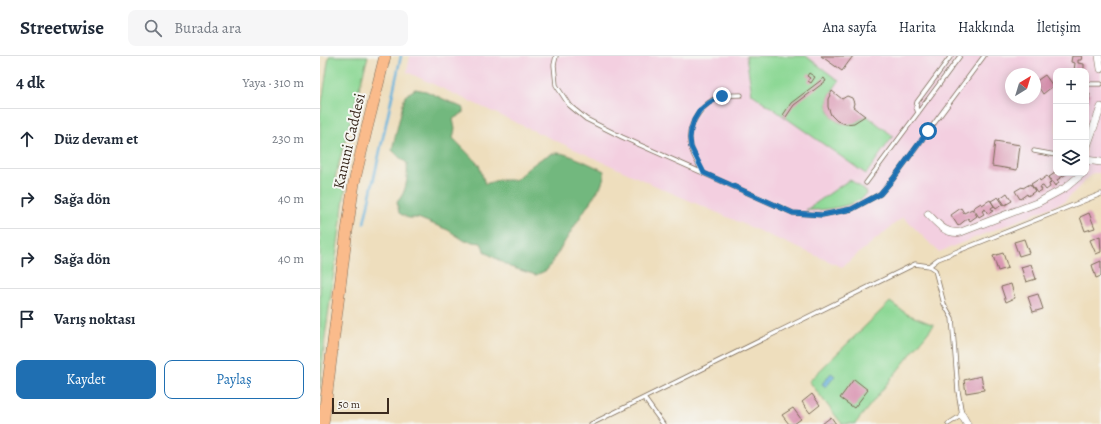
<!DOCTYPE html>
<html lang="tr">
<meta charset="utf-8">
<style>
:root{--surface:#fff;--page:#f6f6f7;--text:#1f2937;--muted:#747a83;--line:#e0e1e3;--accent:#1f6fb2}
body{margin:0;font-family:Alegreya,serif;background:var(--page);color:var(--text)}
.controls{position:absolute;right:12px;top:12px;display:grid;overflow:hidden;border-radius:8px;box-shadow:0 2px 10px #0003}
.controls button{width:36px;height:36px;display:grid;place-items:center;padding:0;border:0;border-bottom:1px solid var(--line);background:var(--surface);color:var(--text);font:20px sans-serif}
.compass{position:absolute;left:685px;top:12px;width:36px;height:36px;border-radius:50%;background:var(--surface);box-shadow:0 2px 10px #0003;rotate:38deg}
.scale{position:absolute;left:12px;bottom:10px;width:57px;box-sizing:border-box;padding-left:4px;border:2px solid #3b2a1e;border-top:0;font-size:11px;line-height:14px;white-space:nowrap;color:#3b2a1e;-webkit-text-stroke:3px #f6f6f2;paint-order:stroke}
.stop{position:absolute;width:12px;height:12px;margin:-9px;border:3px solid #1f6fb2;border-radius:50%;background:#fff}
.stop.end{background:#1f6fb2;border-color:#fff;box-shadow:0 1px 4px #0008}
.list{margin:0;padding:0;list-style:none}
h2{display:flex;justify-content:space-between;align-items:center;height:52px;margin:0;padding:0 16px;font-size:17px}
h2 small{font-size:13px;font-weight:400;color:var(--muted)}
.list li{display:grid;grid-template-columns:26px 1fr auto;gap:12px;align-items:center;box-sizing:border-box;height:60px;padding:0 16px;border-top:1px solid var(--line)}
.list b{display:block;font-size:15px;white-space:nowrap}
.list em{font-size:13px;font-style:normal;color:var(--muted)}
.actions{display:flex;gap:8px;padding:12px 16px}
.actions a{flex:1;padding:9px 0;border:1px solid var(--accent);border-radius:8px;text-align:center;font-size:14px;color:var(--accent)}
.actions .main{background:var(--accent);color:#fff}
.icon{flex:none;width:22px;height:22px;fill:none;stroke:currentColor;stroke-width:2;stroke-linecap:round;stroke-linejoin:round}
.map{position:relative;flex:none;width:781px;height:368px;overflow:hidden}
header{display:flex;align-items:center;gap:24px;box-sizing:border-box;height:56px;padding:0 20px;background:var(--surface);border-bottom:1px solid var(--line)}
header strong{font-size:19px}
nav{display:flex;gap:22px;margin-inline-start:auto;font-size:14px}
.search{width:280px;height:36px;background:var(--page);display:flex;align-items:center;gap:10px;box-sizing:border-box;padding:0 14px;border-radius:8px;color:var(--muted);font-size:15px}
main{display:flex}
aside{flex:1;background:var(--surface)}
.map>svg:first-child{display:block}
.built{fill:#f3cfe0;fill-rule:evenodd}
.green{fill:#8dd895;stroke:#64815a}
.forest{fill:#72b87e;stroke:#56714e}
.water{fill:#62b1dc;stroke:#4e6e7d}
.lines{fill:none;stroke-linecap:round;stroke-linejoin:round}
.stream{stroke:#62b1dc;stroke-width:2.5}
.building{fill:#d993b0}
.service-casing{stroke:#7a6956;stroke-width:5}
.minor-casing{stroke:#7a6956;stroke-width:8}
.primary-casing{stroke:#7a6956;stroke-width:12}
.service{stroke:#fff;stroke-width:3.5}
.minor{stroke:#fff;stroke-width:7}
.primary{stroke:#fabb8b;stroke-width:11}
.route{stroke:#1f6fb2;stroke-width:5}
.labels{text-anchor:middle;stroke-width:4;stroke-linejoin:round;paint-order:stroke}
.street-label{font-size:15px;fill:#3b2a1e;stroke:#f6f6f2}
</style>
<header>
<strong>Streetwise</strong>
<div class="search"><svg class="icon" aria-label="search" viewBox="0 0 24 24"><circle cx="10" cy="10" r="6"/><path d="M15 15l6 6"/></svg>Burada ara</div>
<nav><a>Ana sayfa</a><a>Harita</a><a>Hakkında</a><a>İletişim</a></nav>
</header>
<main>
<aside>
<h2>4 dk<small>Yaya · 310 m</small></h2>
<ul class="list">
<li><svg class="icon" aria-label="ahead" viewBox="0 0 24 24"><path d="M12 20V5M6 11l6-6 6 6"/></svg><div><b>Düz devam et</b></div><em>230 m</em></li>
<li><svg class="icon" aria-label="right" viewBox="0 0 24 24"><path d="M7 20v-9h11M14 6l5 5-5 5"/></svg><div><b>Sağa dön</b></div><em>40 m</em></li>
<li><svg class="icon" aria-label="right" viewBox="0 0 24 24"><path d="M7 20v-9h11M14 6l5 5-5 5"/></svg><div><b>Sağa dön</b></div><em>40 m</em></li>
<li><svg class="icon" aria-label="arrive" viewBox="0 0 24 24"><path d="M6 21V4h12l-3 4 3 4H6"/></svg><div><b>Varış noktası</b></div></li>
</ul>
<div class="actions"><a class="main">Kaydet</a><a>Paylaş</a></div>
</aside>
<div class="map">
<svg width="781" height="368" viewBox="0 0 781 368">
<rect width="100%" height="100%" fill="#f6f6f2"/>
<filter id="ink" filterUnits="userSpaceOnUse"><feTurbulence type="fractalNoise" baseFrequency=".025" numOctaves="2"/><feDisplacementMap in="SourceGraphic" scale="8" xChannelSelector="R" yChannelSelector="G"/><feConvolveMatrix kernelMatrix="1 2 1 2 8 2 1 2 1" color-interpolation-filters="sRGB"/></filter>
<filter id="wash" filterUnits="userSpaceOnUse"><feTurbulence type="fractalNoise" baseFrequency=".012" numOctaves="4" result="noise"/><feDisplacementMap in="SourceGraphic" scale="16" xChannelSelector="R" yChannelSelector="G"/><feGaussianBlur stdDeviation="0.9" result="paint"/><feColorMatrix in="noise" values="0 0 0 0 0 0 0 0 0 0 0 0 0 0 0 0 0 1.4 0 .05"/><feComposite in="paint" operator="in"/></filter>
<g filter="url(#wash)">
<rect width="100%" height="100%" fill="#eedebd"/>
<path class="built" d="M90,0H781V117H773L744,146L619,196L583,161L522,211L345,134L201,69L87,16ZM736,15H766V117H736ZM691,18H715V42H691Z"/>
<path class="green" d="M9,0H48L15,122L26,128L5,281L0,333V60Z
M426,0H486L519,25C515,31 510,37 508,44C506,55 514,68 527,68C534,68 541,64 546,59L573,80L546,118L432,38Z
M529,124L532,125L546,135L547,137C539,151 500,155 486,154Z
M570,246L587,258L614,269L535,368H522L489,325Z"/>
<path class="forest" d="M95,33L106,35L143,52V57L133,63L135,73L133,82L159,109L165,128L178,124H195C204,116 224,97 237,97C246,96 274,110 284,115V121L281,130L264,155L227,214L216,219L190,211L165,196L161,187L145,185L128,174L98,162H88L79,157L77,146C87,136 88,121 87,107L81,103L72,94L85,40Z"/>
<path class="water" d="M511,317L515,320L506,331L502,328Z"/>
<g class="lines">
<path class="stream" d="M44,167L81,0"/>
</g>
<g id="blocks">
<path class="building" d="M501,0H533L522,15Z
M752,0H762L761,4H758V7L764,8V14L754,15L755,7L751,6Z
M489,17L495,21L491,27L488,25L490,22L487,20Z
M725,19L733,30L723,38L715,26Z
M504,22L506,25L474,49L466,61L463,59L471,47Z
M512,35L522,43L527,40L532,42L534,47L533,51L545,60L534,67L526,68L517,65L511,59L508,51V43Z
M766,38H770L769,45H766Z
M675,85L700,89L697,114L672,110Z
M736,115V117H748L737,124L739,127L735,130L729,121L735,117L734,116Z
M727,120L731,126L729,128L730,131L726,134L723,130L720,131L722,134L717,137L711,128L719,123L720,125Z
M710,128L715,135L708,140L707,138L700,143L695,135L702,131L703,132Z
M687,137L692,145L685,149L680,142Z
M678,141L683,148L676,153L671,145Z
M670,144L674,150L671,152L673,155L668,158L665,153L662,155L664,158L659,161L653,152L661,147L662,149Z
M641,152L644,157L652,153L657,160L650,165L648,162L638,170L631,159Z
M769,157L775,172L765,175L760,161Z
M780,180L781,196L776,198L770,184Z
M704,183L709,197L699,200L694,186Z
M683,197L688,212L678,215L673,200Z
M781,205V220L776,222L772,209Z
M711,208L716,223L706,226L701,211Z
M691,228L695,242L686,246L681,231Z
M718,238L723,253L713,256L708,241Z
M661,320L664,334L646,337L644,324Z
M534,323L548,334L534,352L520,342Z
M492,338L500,349L490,357L482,346Z
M473,352L481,363L474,368H469L462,359Z
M511,361L516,368H502Z"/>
</g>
</g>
<g filter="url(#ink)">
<use href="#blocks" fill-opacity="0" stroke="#7a6956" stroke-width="1"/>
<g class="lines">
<defs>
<path id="service" d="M236,0L234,9L236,29L249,49L266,63L302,81L473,157L502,159L532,153L560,138L573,123L664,0
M766,28H781
M598,57L596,51L597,46L631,0
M714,95L736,99
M383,117C379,109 373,100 371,91C365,70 382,46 402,40C408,39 415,39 421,39
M546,127L640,0
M609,210L615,214L624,248L632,262L638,335L642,359L628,368
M324,342L343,368
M271,368L595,208L609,210L618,203L781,138"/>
<path id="minor" d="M779,0L781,13
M766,93L781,51
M766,104L781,106
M608,158C618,168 626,179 641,176L719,146L745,132L763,117
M642,359L647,368"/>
<path id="primary" d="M3,368L26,182L34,127L46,76L65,0"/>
</defs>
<use href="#service" class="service-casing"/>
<use href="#minor" class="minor-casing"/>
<use href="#primary" class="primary-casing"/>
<use href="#service" class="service"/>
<use href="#minor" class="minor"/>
<use href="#primary" class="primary"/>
</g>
</g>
<g class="lines" filter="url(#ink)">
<path class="route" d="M402,40L389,47L380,54L374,64L371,74L370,82L371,91L384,117L473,157L502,159L532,153L560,138L573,123L608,75"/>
</g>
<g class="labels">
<g class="street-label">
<text transform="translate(29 85) rotate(-77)" y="5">Kanuni Caddesi</text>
</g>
</g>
</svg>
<div class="controls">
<button>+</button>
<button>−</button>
<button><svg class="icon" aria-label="layers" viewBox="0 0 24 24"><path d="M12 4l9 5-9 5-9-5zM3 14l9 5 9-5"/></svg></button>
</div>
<svg class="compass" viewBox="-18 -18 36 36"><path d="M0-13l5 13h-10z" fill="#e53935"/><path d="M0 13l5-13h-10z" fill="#747a83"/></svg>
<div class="scale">50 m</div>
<div class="stop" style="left:608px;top:75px"></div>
<div class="stop end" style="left:402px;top:40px"></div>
</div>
</main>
